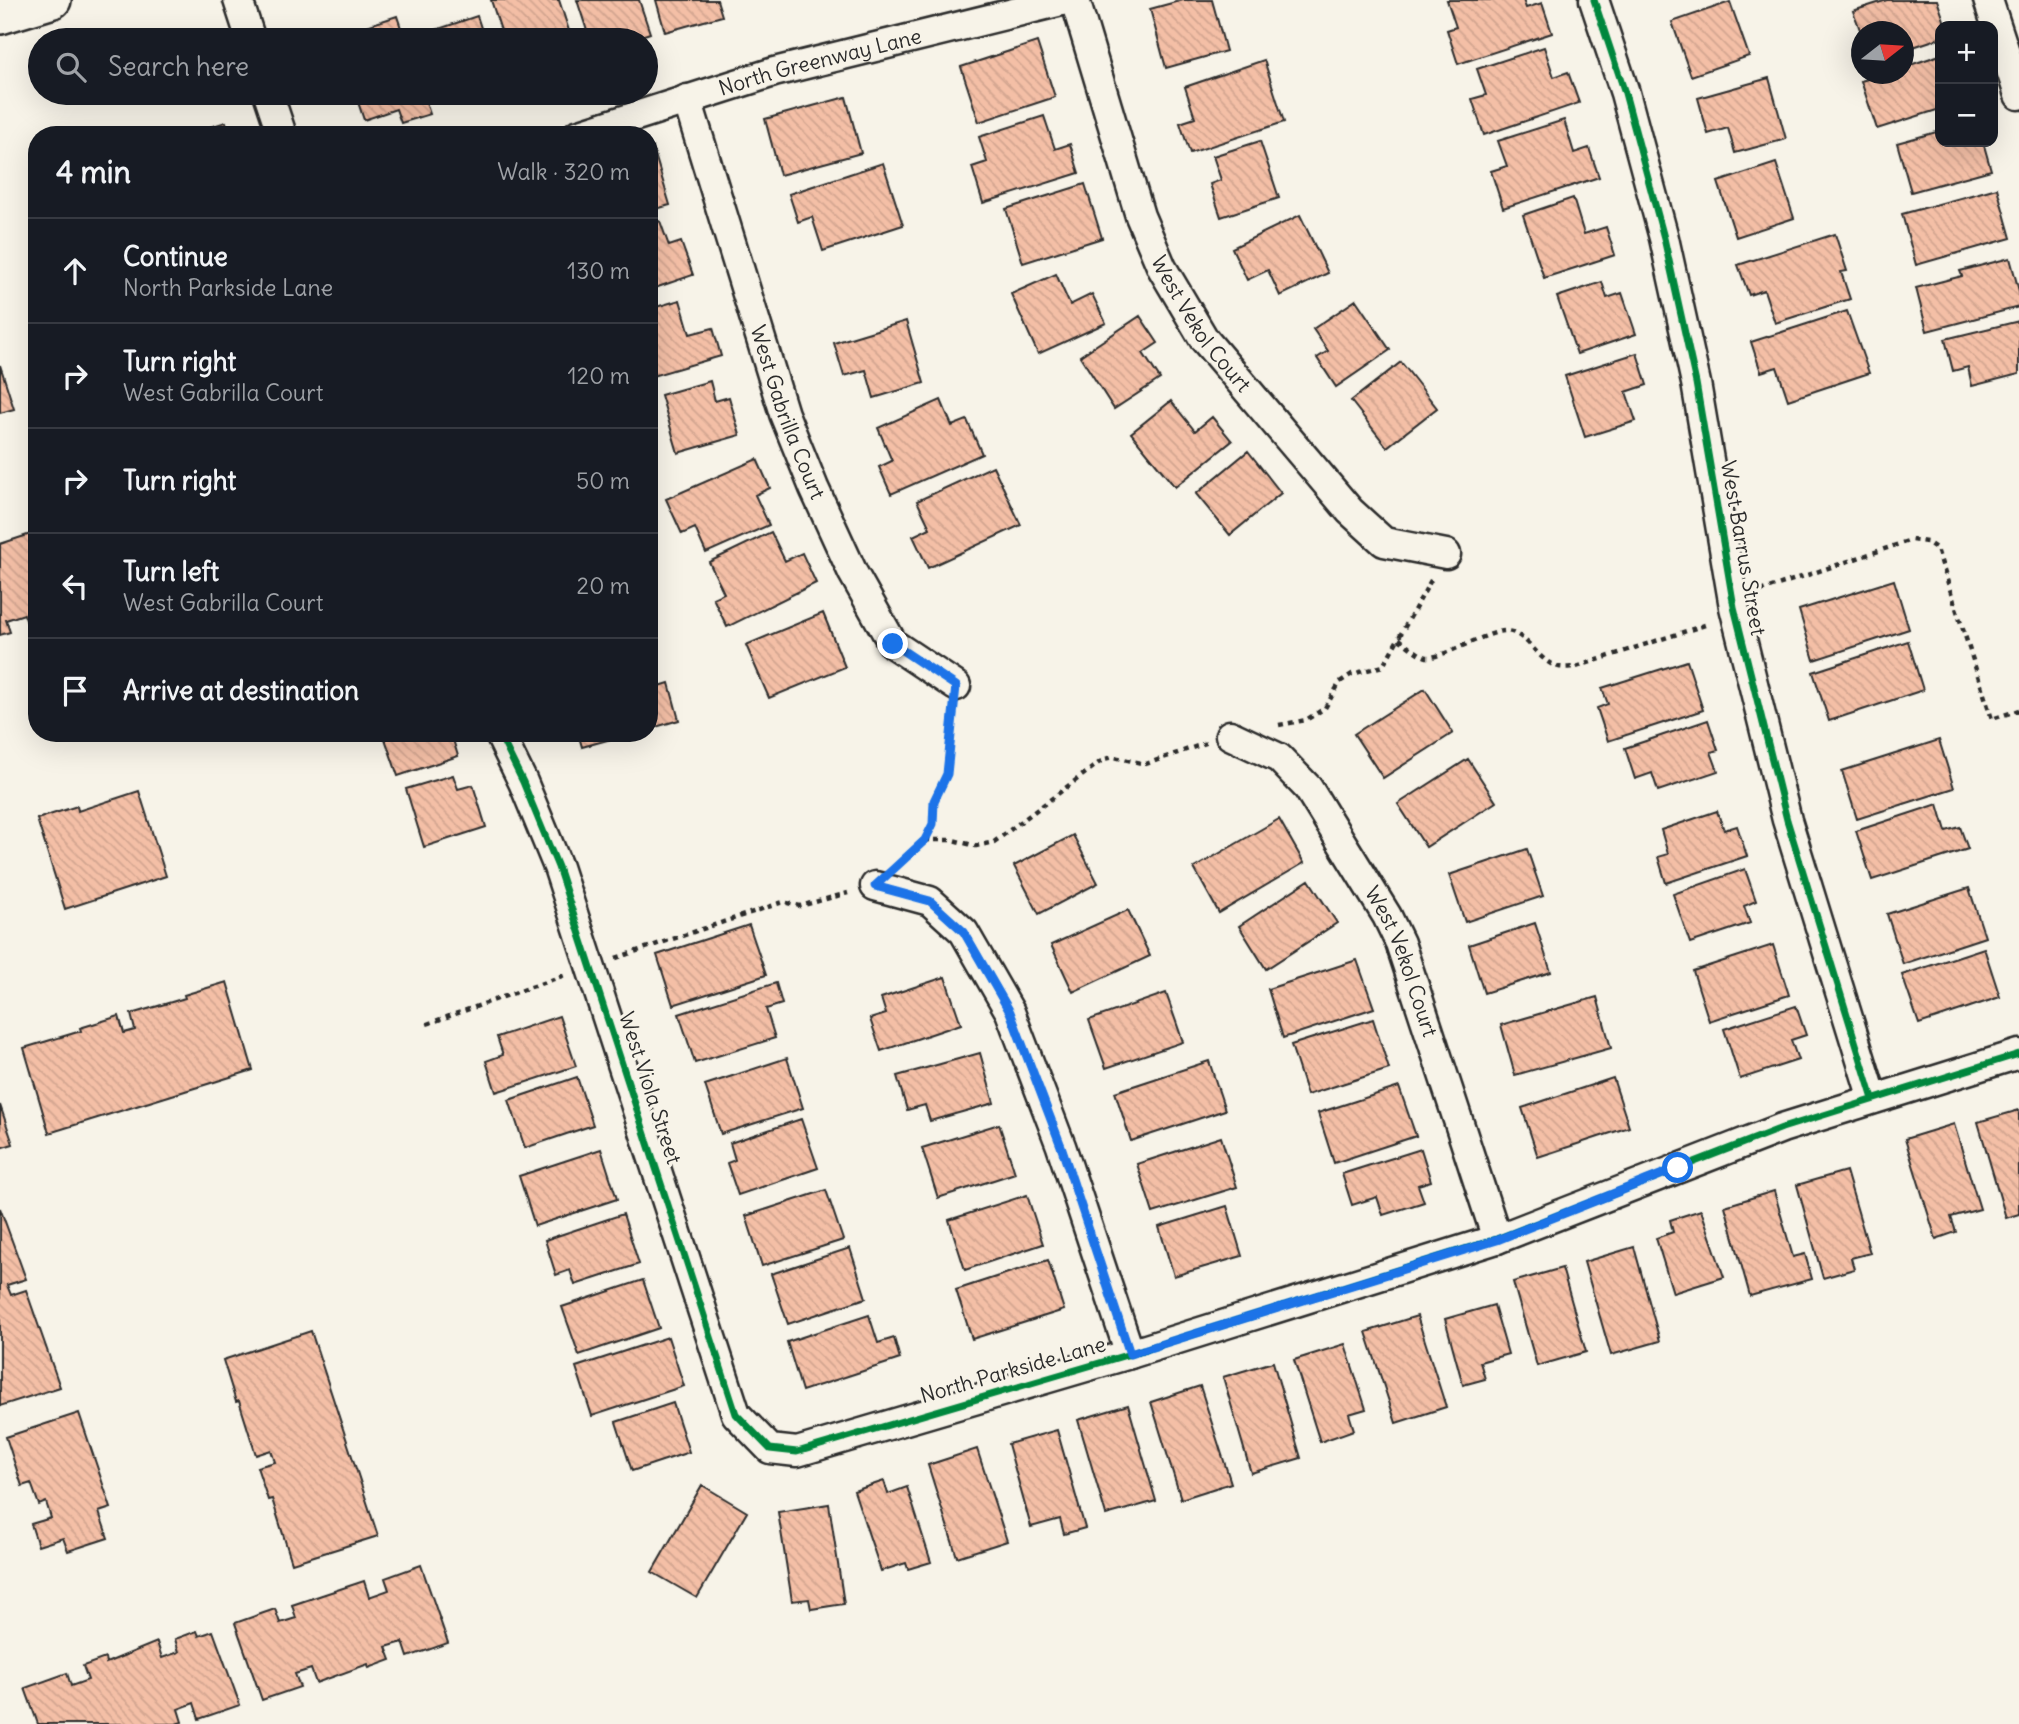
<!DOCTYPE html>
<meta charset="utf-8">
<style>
:root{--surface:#171b24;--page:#242831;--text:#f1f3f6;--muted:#9ea1a6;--line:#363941}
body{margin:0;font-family:Delius,sans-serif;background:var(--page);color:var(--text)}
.controls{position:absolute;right:21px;top:21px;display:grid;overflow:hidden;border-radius:14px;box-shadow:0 7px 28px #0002}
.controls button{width:63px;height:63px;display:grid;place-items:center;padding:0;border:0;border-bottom:2px solid var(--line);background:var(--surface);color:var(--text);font:35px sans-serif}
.compass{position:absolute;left:1851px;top:21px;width:63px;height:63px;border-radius:50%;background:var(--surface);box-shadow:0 7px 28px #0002;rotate:73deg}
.stop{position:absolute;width:21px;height:21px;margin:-16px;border:5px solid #1a73e8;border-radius:50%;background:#fff}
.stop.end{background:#1a73e8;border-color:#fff;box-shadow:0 2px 7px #0008}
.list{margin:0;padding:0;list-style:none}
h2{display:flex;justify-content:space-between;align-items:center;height:91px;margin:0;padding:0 28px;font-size:30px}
h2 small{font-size:23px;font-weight:400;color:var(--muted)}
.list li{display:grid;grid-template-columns:46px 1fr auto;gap:21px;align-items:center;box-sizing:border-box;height:105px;padding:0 28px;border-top:2px solid var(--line)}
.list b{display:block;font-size:26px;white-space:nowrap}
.list p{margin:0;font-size:23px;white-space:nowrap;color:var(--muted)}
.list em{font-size:23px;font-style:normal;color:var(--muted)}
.icon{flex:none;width:38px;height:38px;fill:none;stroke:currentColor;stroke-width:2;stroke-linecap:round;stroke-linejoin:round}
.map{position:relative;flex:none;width:2019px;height:1724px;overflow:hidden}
.search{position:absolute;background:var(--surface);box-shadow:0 7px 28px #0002;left:28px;top:28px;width:630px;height:77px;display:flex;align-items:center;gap:18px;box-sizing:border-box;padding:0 24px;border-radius:38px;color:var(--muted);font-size:26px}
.panel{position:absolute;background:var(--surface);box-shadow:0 7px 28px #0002;left:28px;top:126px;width:630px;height:616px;border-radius:28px}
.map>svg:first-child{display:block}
.building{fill:url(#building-back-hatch);stroke:#2b2b2b;stroke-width:2}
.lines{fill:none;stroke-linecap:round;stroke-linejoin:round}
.minor-casing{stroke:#2b2b2b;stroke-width:33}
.tertiary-casing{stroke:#2b2b2b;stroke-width:40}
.path{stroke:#2b2b2b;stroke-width:4.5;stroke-dasharray:5 5;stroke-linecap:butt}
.minor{stroke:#f7f3e8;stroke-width:28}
.tertiary{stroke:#f7f3e8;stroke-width:35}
.cycleway-casing{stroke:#f7f3e8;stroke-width:11}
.cycleway{stroke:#00873e;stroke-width:7}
.route{stroke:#1a73e8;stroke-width:9}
.labels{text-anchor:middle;stroke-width:6;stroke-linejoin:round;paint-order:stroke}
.street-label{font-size:21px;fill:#2b2b2b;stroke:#f7f3e8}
</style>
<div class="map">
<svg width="2019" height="1724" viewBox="0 0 2019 1724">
<defs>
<pattern id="building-back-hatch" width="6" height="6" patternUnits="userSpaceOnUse" patternTransform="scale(1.75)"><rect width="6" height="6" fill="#f4bfa6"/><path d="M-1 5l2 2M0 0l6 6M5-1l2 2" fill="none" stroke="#d1a48f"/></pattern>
</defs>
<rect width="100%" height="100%" fill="#f7f3e8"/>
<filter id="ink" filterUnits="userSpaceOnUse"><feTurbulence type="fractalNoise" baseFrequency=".0143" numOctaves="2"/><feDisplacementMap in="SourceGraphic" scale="14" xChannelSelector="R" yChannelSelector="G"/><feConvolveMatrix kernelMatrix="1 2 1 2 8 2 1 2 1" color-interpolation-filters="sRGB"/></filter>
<g filter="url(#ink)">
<path class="building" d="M491,0H559L572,40H504Z
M577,0H639L650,33L629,40H590Z
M656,0H717L722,16L665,32Z
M1183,0H1212L1226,51L1166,68L1150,9Z
M1447,0H1523L1526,8L1542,3L1552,33L1458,64L1447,30L1456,27Z
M1887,0H1937L1946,26H1940V38L1904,50V32H1862V35L1853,11Z
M1730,2L1749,56L1691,76L1672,22Z
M397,16L405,40H338L336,36Z
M477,16L485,40H426L424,34Z
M1037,42L1055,97L979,122L961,67Z
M1544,47L1554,77L1568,72L1579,103L1484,135L1472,99L1486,95L1477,69Z
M1940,55V109L1877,129L1861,81L1884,74H1904V67Z
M1264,60L1284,122L1190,153L1180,123L1195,118L1185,87Z
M1769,78L1786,139L1735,153L1728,128L1708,134L1698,98Z
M355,93H423L430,114L401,123L396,109L364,120Z
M846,97L861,153L780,175L765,119Z
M1044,116L1055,149L1070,144L1079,173L983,203L972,167L987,162L979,137Z
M1564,120L1574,153L1589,148L1599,177L1503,208L1491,171L1507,166L1498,141Z
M226,122L230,135H184Z
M1940,131V142H1983L1991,170L1911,192L1897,143Z
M1260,141L1279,198L1221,217L1210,184L1221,180L1213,156Z
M653,148L670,205L649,211V150Z
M883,163L903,225L823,251L812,217L798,222L789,194Z
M1776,163L1794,218L1736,237L1718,182Z
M1085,184L1102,238L1023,263L1006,209Z
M1997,188L2011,238L1916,265L1902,214Z
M1573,198L1584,234L1606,227L1615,255L1544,278L1523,215Z
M1300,215L1328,273L1280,296L1268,270L1247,280L1232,248Z
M660,221L669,246L681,242L693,275L649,290V225Z
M1835,234L1847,271L1841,272L1850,299L1775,323L1764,290L1749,295L1738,265Z
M2010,258L2019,291V307L1927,331L1916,288L1962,276L1960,271Z
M1056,274L1070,305L1092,294L1106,323L1038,354L1011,294Z
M1602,282L1607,298L1622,293L1636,334L1577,354L1557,297Z
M680,300L690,334L713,328L721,356L649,377V309Z
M1356,300L1390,350L1336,387L1317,358L1328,351L1313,329Z
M1847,311L1869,373L1788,400L1777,367L1761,372L1751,342Z
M1140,316L1158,343L1143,353L1160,379L1114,409L1080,356Z
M906,321L924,383L874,398L866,370L844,376L834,343Z
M2019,321V374L1972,386L1968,367L1953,371L1945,339Z
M1637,353L1647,385L1626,392L1636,421L1585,437L1565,376Z
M1401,362L1437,408L1387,447L1351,401Z
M0,365L14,409L0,413Z
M710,381L715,401L729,397L740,435L678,453L661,395Z
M941,400L952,426L967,420L982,454L891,494L879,467L892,461L878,428Z
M1171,401L1195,431L1212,417L1232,441L1175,487L1131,433Z
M1248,451L1281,493L1230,535L1196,494Z
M757,459L770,488L755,495L769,525L706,553L695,528L682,534L666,499Z
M993,466L1021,525L928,568L913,536L930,528L917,501Z
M37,532V623L28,626L24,614L6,620L10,632L0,635V544Z
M771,532L785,561L802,553L816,583L727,627L713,598L724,593L709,562Z
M1894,580L1909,629L1814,660L1799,610Z
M823,613L845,667L769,698L746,645Z
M1908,641L1923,690L1829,721L1813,672Z
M1687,661L1703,710L1608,741L1597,708L1608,704L1602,688Z
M649,674L653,688L669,683L679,720L649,729Z
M1425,689L1453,733L1383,778L1354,734Z
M1708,720L1718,750L1711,752L1718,771L1658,791L1652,773L1635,779L1625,748Z
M383,733H451L458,756L398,776Z
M578,733H633L582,747Z
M1939,740L1954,788L1857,819L1842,771Z
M1468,759L1496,802L1426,847L1398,804Z
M453,775L458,789L473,785L486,827L424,847L406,789Z
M139,791L166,876L65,909L37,819L77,806L78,811Z
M1938,804L1946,831L1960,827L1968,849L1872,880L1856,831Z
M1717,811L1724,830L1737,826L1747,856L1666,883L1658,857L1668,854L1661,830Z
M1279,819L1304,863L1219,913L1194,868Z
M1073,835L1098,883L1039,914L1014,866Z
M1527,849L1543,896L1465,922L1449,875Z
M1745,869L1756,901L1744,906L1750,923L1690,943L1673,894Z
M1309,880L1337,923L1266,969L1239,926Z
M1969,888L1985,937L1903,964L1887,914Z
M1128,910L1150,956L1073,992L1051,945Z
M1535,923L1551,972L1484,993L1469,945Z
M749,925L766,975L673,1005L657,955Z
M1773,945L1789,995L1709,1021L1693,971Z
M1984,948L2000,997L1919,1024L1902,975Z
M1357,960L1374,1008L1283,1038L1268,989Z
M945,977L961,1024L881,1051L870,1019L886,1014L881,998Z
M227,982L253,1070L49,1133L24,1048L81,1031L80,1028L119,1016L124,1033L135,1030L131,1014L185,998L184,995Z
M776,983L782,1004L766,1009L775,1038L695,1063L679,1014Z
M1166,993L1183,1042L1106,1068L1089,1020Z
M1597,997L1611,1048L1515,1075L1501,1025Z
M1796,1006L1806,1035L1791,1040L1798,1060L1740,1079L1724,1029Z
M559,1016L576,1066L496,1092L486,1061L503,1055L497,1037Z
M1373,1019L1389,1069L1307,1095L1291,1045Z
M980,1053L994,1103L930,1121L925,1105L907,1110L897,1076Z
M787,1058L803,1108L721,1134L705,1085Z
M1209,1061L1225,1110L1131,1141L1115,1092Z
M577,1077L593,1125L525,1148L509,1100Z
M1613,1078L1629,1127L1538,1157L1522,1108Z
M1399,1087L1416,1136L1334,1163L1318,1113Z
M0,1105L13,1144L0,1148Z
M2019,1110V1214L2006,1218L1978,1122Z
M801,1119L818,1168L738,1195L727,1163L735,1160L730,1143Z
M999,1124L1015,1173L938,1198L922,1148Z
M1954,1124L1980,1209L1951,1217L1956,1232L1936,1239L1905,1139Z
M1221,1137L1237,1187L1153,1213L1137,1164Z
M601,1149L617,1199L535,1226L519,1176Z
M1421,1149L1431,1181L1418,1185L1424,1202L1383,1215L1377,1197L1352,1205L1342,1174Z
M1846,1171L1870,1253L1851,1258L1854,1269L1823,1278L1797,1185Z
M826,1190L843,1240L762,1266L746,1216Z
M1774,1191L1793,1257L1805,1254L1812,1279L1750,1296L1725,1206Z
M1027,1195L1043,1244L965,1270L949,1220Z
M1227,1206L1242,1256L1174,1276L1159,1227Z
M0,1208L26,1279L7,1285L11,1295L26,1290L60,1387L0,1406Z
M1701,1210L1724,1277L1673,1293L1656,1238L1673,1232L1670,1220Z
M623,1214L639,1264L575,1285L570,1270L556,1275L545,1240Z
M1634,1247L1660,1341L1611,1355L1584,1262Z
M850,1248L866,1298L788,1324L771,1274Z
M1048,1260L1064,1310L972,1339L956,1290Z
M1562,1268L1586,1352L1537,1366L1513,1282Z
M643,1280L659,1328L579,1355L562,1307Z
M1494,1305L1508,1354L1480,1362L1485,1379L1463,1385L1445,1319Z
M869,1315L878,1343L894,1338L900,1359L802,1391L787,1342Z
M1417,1316L1446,1407L1396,1423L1366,1332Z
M311,1331L378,1536L292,1563L272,1499L268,1500L257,1467L275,1462L271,1450L256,1455L239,1401L236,1402L223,1360Z
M668,1337L684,1386L592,1416L576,1367Z
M1345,1344L1366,1409L1349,1414L1354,1430L1320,1442L1294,1360Z
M1273,1362L1301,1458L1251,1473L1223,1377Z
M1200,1386L1231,1483L1181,1499L1151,1402Z
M673,1403L689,1452L632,1471L616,1422Z
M1128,1405L1156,1501L1106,1515L1078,1420Z
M79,1413L111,1508L99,1512L108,1538L68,1551L63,1538L38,1546L31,1524L51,1518L46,1502L39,1505L31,1483L22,1486L6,1437Z
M1057,1430L1085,1528L1064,1534L1060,1519L1031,1527L1008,1444Z
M977,1449L1007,1541L957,1557L928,1465Z
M884,1481L888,1494L907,1487L931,1562L908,1569L906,1563L881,1571L854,1491Z
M702,1485L747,1512L697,1598L652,1572Z
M829,1504L844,1604L811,1609L809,1599L792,1601L778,1512Z
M421,1565L448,1643L408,1657L403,1642L386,1647L391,1660L369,1668L368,1664L316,1683L311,1669L295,1674L300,1687L262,1700L235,1623L275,1609L280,1623L296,1618L292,1605L364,1581L369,1597L389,1590L385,1578Z
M197,1631L199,1636L213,1631L240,1705L199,1719L194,1703L178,1709L182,1722L176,1724H38L25,1688L67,1673L71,1686L88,1680L83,1666L105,1658L106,1663L157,1642L162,1658L179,1652L175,1639Z"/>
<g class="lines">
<defs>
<g id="minor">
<path d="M238,0L251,40"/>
<path id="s1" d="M1075,0L1140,216L1162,268L1204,339L1350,511L1384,542L1446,554"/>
<path d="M1594,0L1625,93L1664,238L1696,383L1734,607L1787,820L1873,1099"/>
<path d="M1988,0L2019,95"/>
<path d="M268,93L282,135"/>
<path id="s2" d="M687,99L784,414L814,488L853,573L893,644L956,686"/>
<path id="s3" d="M577,135L774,72L1066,0"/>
<path d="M499,733L523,782L558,867L736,1414L770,1449L797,1452L1130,1354L1497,1239L1782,1128L2019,1054"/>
<path id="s4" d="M1230,735L1279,758L1308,788L1387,916L1400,943L1497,1239"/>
<path d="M875,886L930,901L964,932L1010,1012L1061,1146L1130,1354"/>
</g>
<path id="tertiary" d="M0,16L53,0"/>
</defs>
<use href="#minor" class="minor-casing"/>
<use href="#tertiary" class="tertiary-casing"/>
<path class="path" d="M1760,591L1911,540L1927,542L1937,549L1992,719L2019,710
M1399,639C1407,644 1418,655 1427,657C1441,659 1486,632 1505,631C1527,631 1538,663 1559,667C1564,668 1571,667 1576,667L1708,624
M1279,725L1306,720L1325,708L1340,682L1352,674L1383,666L1431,580
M925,840H953L976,846L994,842L1104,759L1114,757L1146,764L1206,743
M899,864L925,840L933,824L934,801L947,774L953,714
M616,958L783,902L800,906L848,893
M427,1024L565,975"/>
<use href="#minor" class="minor"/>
<use href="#tertiary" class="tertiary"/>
<defs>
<path id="cycleway" d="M1594,0L1625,93L1664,238L1696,383L1734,607L1787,820L1873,1099
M499,733L523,782L558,867L736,1414L770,1449L797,1452L1130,1354L1497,1239L1782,1128L2019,1054"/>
</defs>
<use href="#cycleway" class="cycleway-casing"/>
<use href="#cycleway" class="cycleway"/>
</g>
</g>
<g class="lines" filter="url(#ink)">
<path class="route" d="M893,644L956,686L947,774L934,801L933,824L925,840L875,886L930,901L964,932L1010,1012L1061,1146L1130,1354L1497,1240L1678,1168"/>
</g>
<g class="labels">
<g class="street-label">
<text dy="7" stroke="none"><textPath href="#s3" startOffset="254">North Greenway Lane</textPath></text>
<text dy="7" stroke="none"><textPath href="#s1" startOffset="350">West Vekol Court</textPath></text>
<text dy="7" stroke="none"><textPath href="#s2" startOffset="329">West Gabrilla Court</textPath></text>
<text transform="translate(1743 548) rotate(80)" y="7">West Barrus Street</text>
<text dy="7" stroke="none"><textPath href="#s4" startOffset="294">West Vekol Court</textPath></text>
<text transform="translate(650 1088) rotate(72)" y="7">West Viola Street</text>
<text transform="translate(1013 1370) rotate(-16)" y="7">North Parkside Lane</text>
</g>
</g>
</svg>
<div class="controls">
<button>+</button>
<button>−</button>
</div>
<svg class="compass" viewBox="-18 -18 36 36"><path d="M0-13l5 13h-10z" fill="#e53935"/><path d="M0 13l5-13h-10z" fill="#9ea1a6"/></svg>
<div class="stop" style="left:1678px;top:1168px"></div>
<div class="stop end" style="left:893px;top:644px"></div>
<div class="search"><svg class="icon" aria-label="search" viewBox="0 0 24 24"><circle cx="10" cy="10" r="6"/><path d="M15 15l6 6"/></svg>Search here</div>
<section class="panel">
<h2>4 min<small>Walk · 320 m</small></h2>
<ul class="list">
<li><svg class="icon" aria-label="ahead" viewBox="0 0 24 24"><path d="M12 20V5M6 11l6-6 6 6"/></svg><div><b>Continue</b><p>North Parkside Lane</p></div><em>130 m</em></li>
<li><svg class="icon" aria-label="right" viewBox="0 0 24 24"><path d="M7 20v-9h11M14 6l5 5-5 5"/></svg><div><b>Turn right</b><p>West Gabrilla Court</p></div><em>120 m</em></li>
<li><svg class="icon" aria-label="right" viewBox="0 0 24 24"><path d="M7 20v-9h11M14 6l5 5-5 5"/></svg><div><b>Turn right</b></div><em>50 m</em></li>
<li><svg class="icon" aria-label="left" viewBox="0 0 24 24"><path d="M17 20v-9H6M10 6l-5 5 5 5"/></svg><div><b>Turn left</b><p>West Gabrilla Court</p></div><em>20 m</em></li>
<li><svg class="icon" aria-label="arrive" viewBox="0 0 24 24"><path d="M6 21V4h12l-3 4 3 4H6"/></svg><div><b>Arrive at destination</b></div></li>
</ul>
</section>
</div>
